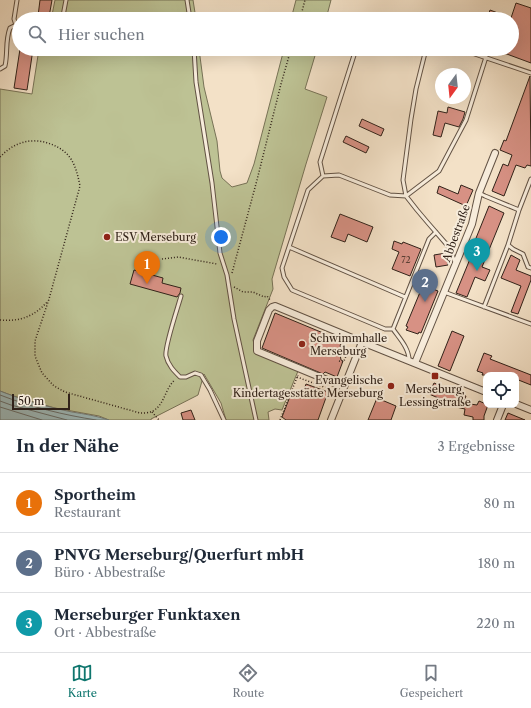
<!DOCTYPE html>
<html lang="de">
<meta charset="utf-8">
<style>
:root{--surface:#fff;--page:#f2f2f3;--text:#1f2937;--muted:#747a83;--line:#e0e1e3;--accent:#0f766e}
body{margin:0;font-family:"Libre Caslon Text",serif;background:var(--page);color:var(--text)}
.controls{position:absolute;right:12px;bottom:12px;display:grid;overflow:hidden;border-radius:8px;box-shadow:0 4px 16px #0002}
.controls button{width:36px;height:36px;display:grid;place-items:center;padding:0;border:0;border-bottom:1px solid var(--line);background:var(--surface);color:var(--text);font:20px sans-serif}
.compass{position:absolute;left:435px;top:68px;width:36px;height:36px;border-radius:50%;background:var(--surface);box-shadow:0 4px 16px #0002;rotate:195deg}
.scale{position:absolute;left:12px;bottom:10px;width:58px;box-sizing:border-box;padding-left:4px;border:2px solid #312219;border-top:0;font-size:11px;line-height:14px;white-space:nowrap;color:#312219;-webkit-text-stroke:3px #f7ecdb;paint-order:stroke}
.you{position:absolute;left:221px;top:237px;width:14px;height:14px;margin:-10px;border:3px solid #fff;border-radius:50%;background:#1a73e8;box-shadow:0 0 0 6px #1a73e833}
.badge{display:grid;place-items:center;width:26px;height:26px;border-radius:50%;background:var(--accent);color:#fff;font-size:13px;font-weight:700}
.pin{position:absolute;translate:-50% -33px;filter:drop-shadow(0 1px 2px #0008)}
.pin::after{content:'';position:absolute;top:21px;width:14px;height:12px;background:inherit;clip-path:polygon(0 0,100% 0,50% 100%)}
.list{margin:0;padding:0;list-style:none}
h2{display:flex;justify-content:space-between;align-items:center;height:52px;margin:0;padding:0 16px;font-size:17px}
h2 small{font-size:13px;font-weight:400;color:var(--muted)}
.list li{display:grid;grid-template-columns:26px 1fr auto;gap:12px;align-items:center;box-sizing:border-box;height:60px;padding:0 16px;border-top:1px solid var(--line)}
.list b{display:block;font-size:15px;white-space:nowrap}
.list p{margin:0;font-size:13px;white-space:nowrap;color:var(--muted)}
.list em{font-size:13px;font-style:normal;color:var(--muted)}
.icon{flex:none;width:22px;height:22px;fill:none;stroke:currentColor;stroke-width:2;stroke-linecap:round;stroke-linejoin:round}
.map{position:relative;flex:none;width:531px;height:420px;overflow:hidden}
.search{position:absolute;background:var(--surface);box-shadow:0 4px 16px #0002;left:12px;right:12px;top:12px;height:44px;display:flex;align-items:center;gap:10px;box-sizing:border-box;padding:0 14px;border-radius:22px;color:var(--muted);font-size:15px}
.sheet{height:232px;background:var(--surface)}
nav{display:flex;justify-content:space-around;align-items:center;box-sizing:border-box;height:56px;border-top:1px solid var(--line);background:var(--surface);font-size:11px;color:var(--muted)}
nav a{display:grid;justify-items:center;gap:2px}
nav .on{color:var(--accent)}
.map>svg:first-child{display:block}
.green{fill:#bdc294;stroke:#777256}
.water{fill:#9ebbbd;stroke:#727e7b}
.lines{fill:none;stroke-linecap:round;stroke-linejoin:round}
.shore{stroke:#686e6b;stroke-width:1}
.building{fill:#d79184;stroke:#312219}
.lane-casing{stroke:#625244;stroke-width:5}
.street-casing{stroke:#625244;stroke-width:8}
.path{stroke:#312219;stroke-width:1.5;stroke-dasharray:1 2;stroke-linecap:butt}
.lane{stroke:#f7ecdb;stroke-width:3}
.street{stroke:#f7ecdb;stroke-width:6}
.poi-dot{fill:#8f2418;stroke:#f7ecdb;stroke-width:1.5}
.labels{text-anchor:middle;stroke-width:4;stroke-linejoin:round;paint-order:stroke}
.number-label{font-size:9px;fill:#5a3e34}
.street-label{font-size:11px;fill:#312219;stroke:#f7ecdb}
.poi-label{font-size:11px;fill:#312219;stroke:#f7ecdb;text-anchor:start}
</style>
<div class="map">
<svg width="531" height="420" viewBox="0 0 531 420">
<rect width="100%" height="100%" fill="#f3e1c7"/>
<filter id="stains"><feTurbulence type="fractalNoise" baseFrequency=".005" numOctaves="4"/><feColorMatrix values="0 0 0 0 .2 0 0 0 0 .09 0 0 0 0 .02 0 0 0 .5 -.17"/></filter>
<radialGradient id="worn" r=".72"><stop offset=".6" stop-color="#630" stop-opacity="0"/><stop offset="1" stop-color="#630" stop-opacity=".3"/></radialGradient>
<path class="green" d="M55,0H193L196,19H50L52,15Z
M296,0H331L326,19H291Z
M39,49H199L204,87L217,141L220,171L222,178L232,187L247,183L254,164L284,49H317L305,89L327,97L306,164L272,279L273,289L253,340L256,352L298,371L282,410L275,409L268,412L269,420H226L221,403L204,374L198,395L151,419V420H109L99,416L55,408L13,396L0,391V89L32,94Z"/>
<path class="water" d="M0,391C23,400 48,407 72,412C85,414 97,416 109,420H0Z"/>
<g class="lines">
<path class="shore" d="M0,395C31,407 64,415 96,420
M0,401L11,405L67,420
M0,407L42,420"/>
</g>
<path class="building" d="M40,0H52L49,17L38,16Z
M516,3L531,8V63L496,50L512,49V19H487L490,10L511,18Z
M20,49H33L27,90L14,88Z
M530,76L531,166L527,165L525,168L516,165L504,196L492,191L503,164L508,166L512,155L500,150L504,140L506,141Z
M448,107L465,112L463,119L459,127L445,123L441,137L433,135L438,111L447,113Z
M362,119L384,129L381,136L359,126Z
M346,136L369,147L366,153L343,142Z
M461,185L473,190L466,206L437,193L439,186L458,194Z
M489,206L504,213L482,267L490,270L485,281L475,277L467,297L456,293L470,259L468,258Z
M340,214L373,227L367,242L348,234L345,242L331,237Z
M394,241L402,244L403,242L421,249L410,276L392,269L399,252L392,249Z
M446,253L448,265L436,267L434,255Z
M511,255L520,260L516,270L531,276V280L518,314L511,312L521,286L501,278Z
M134,270L163,278L162,283L181,288L180,293L177,297L130,284Z
M423,285L438,291L421,333L419,332L418,334L406,330L408,327L406,326Z
M275,313L328,335L330,340L337,338L343,340L340,346L342,349L340,354L341,360L343,361L337,377L325,372L323,374L262,348Z
M452,331L464,336L450,371L438,366Z
M484,353L492,356L490,359L531,375V385L516,379V375H482L483,373L477,371Z
M434,383L466,396L463,403L477,405L479,401L486,404V405H488L484,416V420H473V417L464,415L465,409L456,407L458,404L444,398L443,400L429,394Z
M306,384L328,392L318,420H286L282,417L291,394L301,398Z
M377,398L396,406L391,420H368Z
M191,410L195,420H183L181,413Z
M508,413L525,420H505Z"/>
<g class="lines">
<defs>
<path id="lane" d="M187,0L190,19
M61,19L63,16L66,0
M16,25L14,19L17,0
M194,49L196,82L212,183L220,253L227,275L234,319L256,420
M426,49L416,89L411,119L403,180L406,196L417,210L428,223L448,246L456,264
M460,49L531,73
M0,69L5,66C8,53 5,41 10,28L16,25H19
M323,176L320,162L356,49
M531,179L519,210L508,245L513,249L523,254L528,267L531,268
M479,193L485,196L519,210
M289,247L405,297
M444,292L531,324
M181,296C178,307 164,348 166,356C168,365 174,371 180,377H186L195,373L201,375L210,390L224,420
M484,307L508,245
M393,329L429,239L436,232
M409,360C409,348 399,338 393,329H385L292,290L284,277L282,268L308,190L323,176L339,175L390,195L406,196L439,171L466,120L486,57"/>
<path id="street" d="M415,363L472,224L479,193L495,153
M344,387L257,351V341L269,310L272,307L275,306L362,342L486,392
M516,404L531,410
M331,420L362,342
M497,420L503,405"/>
</defs>
<use href="#lane" class="lane-casing"/>
<use href="#street" class="street-casing"/>
<path class="path" d="M300,19L305,0
M0,157C6,151 12,146 21,143C37,137 61,144 71,159C76,167 78,176 80,186L49,299L35,341V356L42,373L54,386L65,392L140,413C144,413 149,413 153,411C165,404 165,388 175,380
M162,259L178,257L217,264
M232,273L257,180L281,84L291,49
M234,287L243,292H253L264,297L267,296L271,301
M0,320C20,322 35,316 48,301
M339,361L343,362L344,361L348,351H350L349,353
M297,377L332,390
M152,412L159,420
M280,420L298,375"/>
<use href="#lane" class="lane"/>
<use href="#street" class="street"/>
</g>
<g class="poi-dot">
<circle cx="107" cy="237" r="4"/>
<circle cx="302" cy="344" r="4"/>
<rect x="431" y="372" width="8" height="8" rx="2"/>
<circle cx="391" cy="386" r="4"/>
</g>
<g class="labels">
<g class="number-label">
<text x="406" y="263">72</text>
</g>
<g class="street-label">
<text transform="translate(456 233) rotate(-70)" y="4">Abbestraße</text>
</g>
<g class="poi-label">
<text x="115" y="241">ESV Merseburg</text>
<text x="310" y="342">Schwimmhalle<tspan x="310" dy="13">Merseburg</tspan></text>
<text x="383" y="384" text-anchor="end">Evangelische<tspan x="383" dy="13">Kindertagesstätte Merseburg</tspan></text>
<text x="435" y="393" text-anchor="middle">Merseburg,<tspan x="435" dy="13">Lessingstraße</tspan></text>
</g>
</g>
<rect width="100%" height="100%" filter="url(#stains)"/>
<rect width="100%" height="100%" fill="url(#worn)"/>
</svg>
<div class="controls">
<button><svg class="icon" aria-label="locate" viewBox="0 0 24 24"><circle cx="12" cy="12" r="6"/><path d="M12 2v4M12 18v4M2 12h4M18 12h4"/></svg></button>
</div>
<svg class="compass" viewBox="-18 -18 36 36"><path d="M0-13l5 13h-10z" fill="#e53935"/><path d="M0 13l5-13h-10z" fill="#747a83"/></svg>
<div class="scale">50 m</div>
<div class="you"></div>
<div class="pin badge" style="left:147px;top:284px;background:#e8710a">1</div>
<div class="pin badge" style="left:425px;top:302px;background:#5c6f8a">2</div>
<div class="pin badge" style="left:477px;top:271px;background:#0f9aa8">3</div>
<div class="search"><svg class="icon" aria-label="search" viewBox="0 0 24 24"><circle cx="10" cy="10" r="6"/><path d="M15 15l6 6"/></svg>Hier suchen</div>
</div>
<section class="sheet">
<h2>In der Nähe<small>3 Ergebnisse</small></h2>
<ul class="list">
<li><span class="badge" style="background:#e8710a">1</span><div><b>Sportheim</b><p>Restaurant</p></div><em>80 m</em></li>
<li><span class="badge" style="background:#5c6f8a">2</span><div><b>PNVG Merseburg/Querfurt mbH</b><p>Büro · Abbestraße</p></div><em>180 m</em></li>
<li><span class="badge" style="background:#0f9aa8">3</span><div><b>Merseburger Funktaxen</b><p>Ort · Abbestraße</p></div><em>220 m</em></li>
</ul>
</section>
<nav>
<a class="on"><svg class="icon" aria-label="map" viewBox="0 0 24 24"><path d="M3 6l6-2 6 2 6-2v14l-6 2-6-2-6 2zM9 4v14M15 6v14"/></svg>Karte</a>
<a><svg class="icon" aria-label="directions" viewBox="0 0 24 24"><path d="M12 3l9 9-9 9-9-9zM9 14v-3h6M13 9l2 2-2 2"/></svg>Route</a>
<a><svg class="icon" aria-label="saved" viewBox="0 0 24 24"><path d="M7 4h10v16l-5-4-5 4z"/></svg>Gespeichert</a>
</nav>
